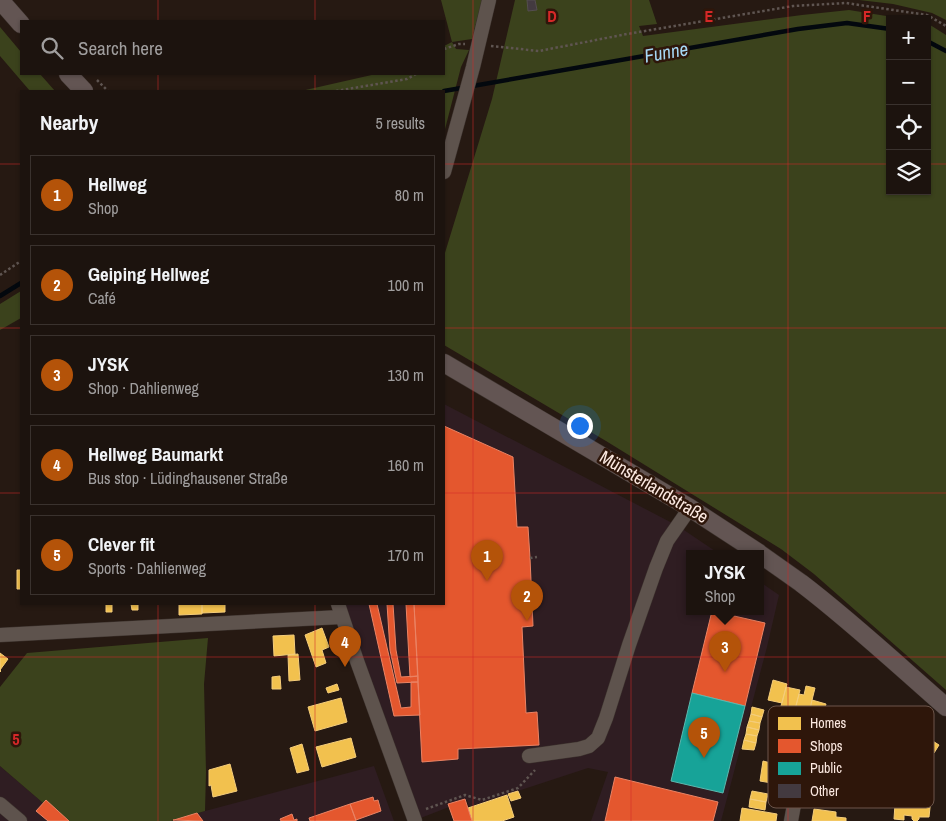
<!DOCTYPE html>
<meta charset="utf-8">
<style>
:root{--surface:#1c130e;--page:#29201c;--text:#f1f3f6;--muted:#a09e9e;--line:#3a322e;--accent:#b45309}
body{margin:0;font-family:"Archivo Narrow",sans-serif;background:var(--page);color:var(--text)}
.controls{position:absolute;right:15px;top:15px;display:grid;overflow:hidden;border-radius:0px;box-shadow:0 1px 4px #0004}
.controls button{width:45px;height:45px;display:grid;place-items:center;padding:0;border:0;border-bottom:1px solid var(--line);background:var(--surface);color:var(--text);font:25px sans-serif}
.you{position:absolute;left:579px;top:425px;width:18px;height:18px;margin:-12px;border:4px solid #fff;border-radius:50%;background:#1a73e8;box-shadow:0 0 0 8px #1a73e833}
.badge{display:grid;place-items:center;width:32px;height:32px;border-radius:50%;background:var(--accent);color:#fff;font-size:16px;font-weight:700}
.pin{position:absolute;translate:-50% -41px;filter:drop-shadow(0 1px 2px #0008)}
.pin::after{content:'';position:absolute;top:26px;width:18px;height:15px;background:inherit;clip-path:polygon(0 0,100% 0,50% 100%)}
.popup{position:absolute;left:686px;top:550px;width:78px;height:65px;box-sizing:border-box;display:grid;place-content:center;border-radius:0px;background:var(--surface);filter:drop-shadow(0 1px 4px #0005);font-size:16px;white-space:nowrap;color:var(--muted)}
.popup b{font-size:19px;color:var(--text)}
.popup::after{content:'';position:absolute;left:50%;top:100%;margin-left:-10px;border:10px solid transparent;border-top-color:var(--surface)}
.list{margin:0;padding:0;list-style:none}
h2{display:flex;justify-content:space-between;align-items:center;height:65px;margin:0;padding:0 20px;font-size:21px}
h2 small{font-size:16px;font-weight:400;color:var(--muted)}
.list li{display:grid;grid-template-columns:32px 1fr auto;gap:15px;align-items:center;box-sizing:border-box;height:80px;margin:0 10px 10px;padding:0 10px;border:1px solid var(--line);border-radius:0px}
.list b{display:block;font-size:19px;white-space:nowrap}
.list p{margin:0;font-size:16px;white-space:nowrap;color:var(--muted)}
.list em{font-size:16px;font-style:normal;color:var(--muted)}
.icon{flex:none;width:28px;height:28px;fill:none;stroke:currentColor;stroke-width:2;stroke-linecap:round;stroke-linejoin:round}
.map{position:relative;flex:none;width:946px;height:821px;overflow:hidden}
.search{position:absolute;background:var(--surface);box-shadow:0 1px 4px #0004;left:20px;top:20px;width:425px;height:55px;display:flex;align-items:center;gap:12px;box-sizing:border-box;padding:0 18px;border-radius:0px;color:var(--muted);font-size:19px}
.panel{position:absolute;background:var(--surface);box-shadow:0 1px 4px #0004;left:20px;top:90px;width:425px;height:515px;border-radius:0px}
.map>svg:first-child{display:block}
.commercial{fill:#2f1d22}
.green{fill:#3b421c}
.homes{fill:#f2c14e;stroke:#f5cd7a}
.shops{fill:#e4572e;stroke:#eb8364}
.public{fill:#17a398;stroke:#5cb8ae}
.lines{fill:none;stroke-linecap:round;stroke-linejoin:round}
.stream{stroke:#03080e;stroke-width:4.5}
.building{fill:#433a40;stroke:#544d4f}
.minor-casing{stroke:#3d332e;stroke-width:15}
.major-casing{stroke:#3d332e;stroke-width:19}
.path{stroke:#5f5551;stroke-width:2.5;stroke-dasharray:2.5 2.5;stroke-linecap:butt}
.minor{stroke:#5e534d;stroke-width:14}
.major{stroke:#635553;stroke-width:18}
.grid{fill:none;stroke:#d62828;stroke-width:1;stroke-opacity:0.55}
.labels{text-anchor:middle;stroke-width:5;stroke-linejoin:round;paint-order:stroke}
.street-label{font-size:18px;fill:#fce9e1;stroke:#2e160a}
.water-label{font-size:19px;font-style:italic;fill:#a6d7f5;stroke:#2e160a}
.key{fill:#2e160a;stroke:#6c554a;stroke-width:1}
.key-label{font-size:14px;fill:#fce9e1}
.grid-label{font-size:16px;text-anchor:middle;font-weight:bold;fill:#d62828;stroke:#2e160a;stroke-width:5;stroke-linejoin:round;paint-order:stroke}
</style>
<div class="map">
<svg width="946" height="821" viewBox="0 0 946 821">
<rect width="100%" height="100%" fill="#261912"/>
<path class="commercial" d="M444,404L678,526L718,553H690V611H760V582L779,595L767,647L721,821H591L608,772L588,768L469,807L467,800L413,821L339,604H444Z
M0,766L64,821H0Z
M374,766L394,821H171L205,811Z"/>
<path class="green" d="M441,0H482L472,39L452,42L456,49L469,50L461,67L444,133V91H301L376,74H444V46L452,42Z
M515,0H649L657,24L639,26L643,36L802,15L849,10L905,19H890V191H927V23L946,35V690L814,574L781,549L606,441L444,345V256L492,99Z
M859,0H946V20L932,13L893,4Z
M0,27L21,52V74H40L55,91H30L0,56Z
M21,291V318L0,330V304Z
M208,638L204,684L206,772L205,811L171,821H64L0,766V687L27,653Z"/>
<path class="homes" d="M17,570H21V589H17Z
M106,604H112V612H106Z
M131,604H138V610H132Z
M179,604H202V614L179,615Z
M202,604H225V612L202,613Z
M322,628L329,647L322,650L326,663L316,667L305,635Z
M294,635L295,654L274,656L273,636Z
M0,653L8,659L0,670L1,671L0,672Z
M298,654L300,680L289,681L288,655Z
M280,676L281,689H272V677Z
M773,680L787,684L782,703L768,700Z
M337,684L339,690L328,693L326,688Z
M806,686L815,688L808,716L794,713L799,694L804,695Z
M786,687L800,690L795,710L781,706Z
M341,698L347,722L315,731L308,707Z
M812,700L826,704L821,723L808,720Z
M752,707L764,710L762,717L751,714Z
M825,707L839,710L835,730L821,726Z
M751,714L762,717L760,723L749,721Z
M838,714L852,717L848,736L834,733Z
M749,721L760,723L759,730L747,727Z
M747,727L759,730L757,736L746,734Z
M917,731L939,745L934,753L913,739Z
M746,734L757,736L756,743L744,740Z
M351,738L356,757L322,767L316,747Z
M744,740L756,743L754,750L742,749Z
M302,744L309,770L297,773L290,748Z
M902,757L924,759L922,777L900,775Z
M763,761L786,767L783,785L760,781Z
M230,764L237,791L213,797L211,785L209,786V770Z
M820,767L843,770L841,788L818,786Z
M871,783L890,785L889,797L870,795Z
M518,791L521,798L511,801L508,794Z
M752,791L768,794L766,802L750,799Z
M906,794H907L906,796L931,798L929,817H919V819L917,821H914L912,819V816L904,815V820L894,819L895,804L905,805Z
M507,795L514,817L502,821H472L468,808Z
M750,799L766,802L765,810L749,807Z
M742,808L777,814L776,821H740Z
M814,809L836,812V817L846,818V821H812Z"/>
<path class="shops" d="M444,426L513,457L517,527H528L530,558L533,626L522,627L526,713L537,712L539,745L458,749V759L422,762L414,604H444Z
M369,604H377L401,708L411,707V682H418L420,715L394,716Z
M387,604H393L396,650L401,677L418,676V682L397,683L390,650Z
M406,604H414L418,676L410,677Z
M712,611L765,623L745,706L692,693Z
M615,777L718,802L713,821H605Z
M373,797L374,801L378,800L381,811L356,820L350,804Z
M465,799L472,821H454L448,804Z
M46,800L69,821H48L36,811Z
M350,804L356,821H310L309,818Z
M197,813L203,821L173,820H174Z
M292,814L294,820L297,819V821H281L280,819Z"/>
<path class="public" d="M692,693L745,706L723,793L671,781Z"/>
<g class="lines">
<path class="stream" d="M927,41L946,51
M444,91L798,29L847,23L890,29
M0,296L21,283"/>
</g>
<path class="building" d="M527,0H535L537,10L528,11Z"/>
<g class="lines">
<defs>
<path id="minor" d="M444,172L473,67L489,0
M338,604L357,661L415,821
M0,635L341,617
M529,756L579,749L589,746L598,738L606,718L629,645L656,568L667,541L690,508
M0,804L20,821
M791,821L804,751"/>
<path id="major" d="M0,0L21,24
M68,74L84,91
M444,363L690,508L759,553
M760,554C774,564 787,573 801,583C851,621 898,665 946,707"/>
</defs>
<use href="#minor" class="minor-casing"/>
<use href="#major" class="major-casing"/>
<path class="path" d="M491,46L539,51L627,34L793,6L846,3L927,15L946,26
M444,49L459,44H465
M97,80L108,91
M336,91L407,79L416,74
M0,275L21,261
M530,558L537,557
M533,597L542,596
M426,809L465,795L482,800L518,788L535,770"/>
<use href="#minor" class="minor"/>
<use href="#major" class="major"/>
</g>
<path class="grid" d="M158,0V21M315,0V21M473,0V821M631,0V821M788,0V821M158,74V91M315,74V91M0,164H21M444,164H890M927,164H946M0,328H21M444,328H946M0,493H21M444,493H946M158,604V821M315,604V821M0,657H946"/>
<g class="labels">
<g class="street-label">
<text transform="translate(654 487) rotate(31)" y="6">Münsterlandstraße</text>
</g>
<g class="water-label">
<text transform="translate(666 52) rotate(-10)" y="7">Funne</text>
</g>
</g>
<rect x="768" y="706" width="166" height="102" rx="8" class="key"/>
<rect x="778" y="717" width="23" height="13" fill="#f2c14e"/>
<rect x="778" y="739" width="23" height="14" fill="#e4572e"/>
<rect x="778" y="762" width="23" height="13" fill="#17a398"/>
<rect x="778" y="784" width="23" height="14" fill="#433a40"/>
<g class="key-label">
<text x="810" y="728">Homes</text>
<text x="810" y="751">Shops</text>
<text x="810" y="773">Public</text>
<text x="810" y="796">Other</text>
</g>
<g class="grid-label">
<text x="552" y="22">D</text>
<text x="709" y="22">E</text>
<text x="867" y="22">F</text>
<text x="16" y="745">5</text>
</g>
</svg>
<div class="controls">
<button>+</button>
<button>−</button>
<button><svg class="icon" aria-label="locate" viewBox="0 0 24 24"><circle cx="12" cy="12" r="6"/><path d="M12 2v4M12 18v4M2 12h4M18 12h4"/></svg></button>
<button><svg class="icon" aria-label="layers" viewBox="0 0 24 24"><path d="M12 4l9 5-9 5-9-5zM3 14l9 5 9-5"/></svg></button>
</div>
<div class="you"></div>
<div class="pin badge" style="left:487px;top:581px">1</div>
<div class="pin badge" style="left:527px;top:621px">2</div>
<div class="pin badge" style="left:725px;top:672px">3</div>
<div class="popup"><b>JYSK</b>Shop</div>
<div class="pin badge" style="left:345px;top:667px">4</div>
<div class="pin badge" style="left:704px;top:758px">5</div>
<div class="search"><svg class="icon" aria-label="search" viewBox="0 0 24 24"><circle cx="10" cy="10" r="6"/><path d="M15 15l6 6"/></svg>Search here</div>
<section class="panel">
<h2>Nearby<small>5 results</small></h2>
<ul class="list">
<li><span class="badge">1</span><div><b>Hellweg</b><p>Shop</p></div><em>80 m</em></li>
<li><span class="badge">2</span><div><b>Geiping Hellweg</b><p>Café</p></div><em>100 m</em></li>
<li><span class="badge">3</span><div><b>JYSK</b><p>Shop · Dahlienweg</p></div><em>130 m</em></li>
<li><span class="badge">4</span><div><b>Hellweg Baumarkt</b><p>Bus stop · Lüdinghausener Straße</p></div><em>160 m</em></li>
<li><span class="badge">5</span><div><b>Clever fit</b><p>Sports · Dahlienweg</p></div><em>170 m</em></li>
</ul>
</section>
</div>
